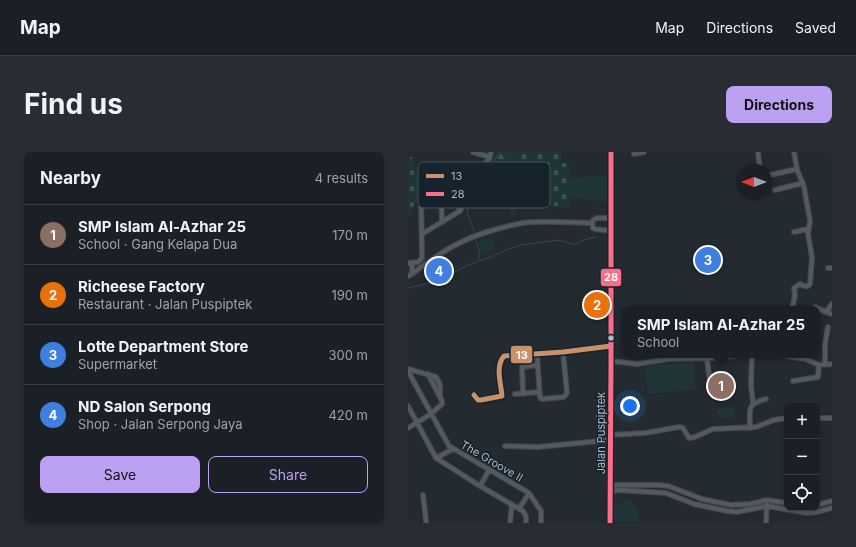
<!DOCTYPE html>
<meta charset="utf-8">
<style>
:root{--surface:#1a2025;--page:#272d32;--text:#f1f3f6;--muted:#9fa3a7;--line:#383e42;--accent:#bca0f2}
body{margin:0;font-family:Inter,sans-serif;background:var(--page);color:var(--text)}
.controls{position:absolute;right:12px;bottom:12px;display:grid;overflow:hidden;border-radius:8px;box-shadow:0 2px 6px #0003}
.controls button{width:36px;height:36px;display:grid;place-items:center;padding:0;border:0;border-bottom:1px solid var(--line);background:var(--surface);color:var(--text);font:20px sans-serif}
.compass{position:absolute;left:328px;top:12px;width:36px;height:36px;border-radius:50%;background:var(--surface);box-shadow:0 2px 6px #0003;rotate:270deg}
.you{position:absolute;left:222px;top:254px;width:14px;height:14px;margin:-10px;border:3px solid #fff;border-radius:50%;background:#1a73e8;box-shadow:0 0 0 6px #1a73e833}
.badge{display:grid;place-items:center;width:26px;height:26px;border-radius:50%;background:var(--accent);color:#fff;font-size:13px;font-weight:700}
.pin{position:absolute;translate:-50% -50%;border:2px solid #fff;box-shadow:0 1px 4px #0006}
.popup{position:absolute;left:214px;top:154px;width:198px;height:52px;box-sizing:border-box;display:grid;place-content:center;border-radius:8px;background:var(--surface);filter:drop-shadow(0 1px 3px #0005);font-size:13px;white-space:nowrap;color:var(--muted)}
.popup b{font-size:15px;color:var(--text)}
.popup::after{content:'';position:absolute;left:50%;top:100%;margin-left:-8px;border:8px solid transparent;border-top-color:var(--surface)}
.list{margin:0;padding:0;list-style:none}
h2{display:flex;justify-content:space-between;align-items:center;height:52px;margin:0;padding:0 16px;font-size:17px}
h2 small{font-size:13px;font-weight:400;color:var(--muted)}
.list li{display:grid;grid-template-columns:26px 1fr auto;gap:12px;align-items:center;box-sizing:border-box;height:60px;padding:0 16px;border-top:1px solid var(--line)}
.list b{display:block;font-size:15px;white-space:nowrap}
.list p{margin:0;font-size:13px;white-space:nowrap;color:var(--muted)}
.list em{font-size:13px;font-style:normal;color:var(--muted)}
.actions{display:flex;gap:8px;padding:12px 16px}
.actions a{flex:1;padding:9px 0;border:1px solid var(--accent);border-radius:8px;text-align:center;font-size:14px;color:var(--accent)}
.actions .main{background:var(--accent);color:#111}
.icon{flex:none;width:22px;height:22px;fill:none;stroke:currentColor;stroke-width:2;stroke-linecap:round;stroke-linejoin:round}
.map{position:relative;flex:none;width:424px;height:371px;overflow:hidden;border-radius:8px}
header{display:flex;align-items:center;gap:24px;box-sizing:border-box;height:56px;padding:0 20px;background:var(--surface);border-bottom:1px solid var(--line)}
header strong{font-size:19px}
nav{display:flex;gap:22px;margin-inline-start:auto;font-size:14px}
.intro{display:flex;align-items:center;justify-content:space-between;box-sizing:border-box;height:96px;padding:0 24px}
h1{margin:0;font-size:28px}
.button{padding:10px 18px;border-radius:8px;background:var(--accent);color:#111;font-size:14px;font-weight:700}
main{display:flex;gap:24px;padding:0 24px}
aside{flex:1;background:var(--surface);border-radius:8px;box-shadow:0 2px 6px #0003}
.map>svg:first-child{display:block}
.green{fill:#203636}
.forest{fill:url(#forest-firs)}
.cemetery{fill:url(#cemetery-stones)}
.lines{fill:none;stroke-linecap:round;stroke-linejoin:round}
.stream{stroke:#2e485c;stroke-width:1}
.minor-casing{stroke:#41474c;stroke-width:6}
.major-casing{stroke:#40484e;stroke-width:8}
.minor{stroke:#525a60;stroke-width:4}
.major{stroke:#545b62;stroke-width:5.5}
.bus-1-casing{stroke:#17232c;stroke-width:8}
.bus-2-casing{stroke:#17232c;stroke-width:8}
.bus-1{stroke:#c7916a;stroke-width:5}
.bus-2{stroke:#fb6d88;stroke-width:5}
.bus-dot{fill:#aab9c5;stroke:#17232c;stroke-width:1.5}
.labels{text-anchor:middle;stroke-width:3;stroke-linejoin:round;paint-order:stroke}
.street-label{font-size:11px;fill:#aab9c5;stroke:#17232c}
.key{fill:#17232c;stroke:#43505a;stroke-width:1}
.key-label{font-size:11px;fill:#aab9c5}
.line-badge{stroke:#17232c;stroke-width:1.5}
.badge-label{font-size:11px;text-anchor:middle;font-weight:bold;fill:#fff}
</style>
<header>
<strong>Map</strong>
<nav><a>Map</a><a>Directions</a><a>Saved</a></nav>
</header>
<div class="intro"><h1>Find us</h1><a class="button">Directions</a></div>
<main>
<aside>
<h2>Nearby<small>4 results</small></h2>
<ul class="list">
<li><span class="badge" style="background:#8d6e63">1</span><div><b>SMP Islam Al-Azhar 25</b><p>School · Gang Kelapa Dua</p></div><em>170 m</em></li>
<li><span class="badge" style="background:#e8710a">2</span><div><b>Richeese Factory</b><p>Restaurant · Jalan Puspiptek</p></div><em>190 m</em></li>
<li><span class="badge" style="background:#3f7fe0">3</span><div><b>Lotte Department Store</b><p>Supermarket</p></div><em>300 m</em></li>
<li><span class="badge" style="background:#3f7fe0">4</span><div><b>ND Salon Serpong</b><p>Shop · Jalan Serpong Jaya</p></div><em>420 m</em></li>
</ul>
<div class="actions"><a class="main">Save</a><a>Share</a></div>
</aside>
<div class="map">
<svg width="424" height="371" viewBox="0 0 424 371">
<defs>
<pattern id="forest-firs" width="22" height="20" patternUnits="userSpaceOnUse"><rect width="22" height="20" fill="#203636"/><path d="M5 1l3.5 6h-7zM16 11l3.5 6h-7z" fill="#3e5152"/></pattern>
<pattern id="cemetery-stones" width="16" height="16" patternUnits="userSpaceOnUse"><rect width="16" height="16" fill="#203636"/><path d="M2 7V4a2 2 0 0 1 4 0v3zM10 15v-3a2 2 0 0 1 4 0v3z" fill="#3e5152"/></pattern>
</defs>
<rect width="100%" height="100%" fill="#232b31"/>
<path class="green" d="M200,23L199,50L162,45L161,26Z
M84,86L87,97L74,100L71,89Z
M285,210L288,237L240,242L237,214Z
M326,255L327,265L310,267L309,257Z
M223,348L229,358L233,369L202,370L205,353Z"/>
<path class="forest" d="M89,0H109L115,50L103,67L102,50L110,44L109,30L70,33L74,19L81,15Z"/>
<path class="cemetery" d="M109,0H153V11H161L162,45L161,56L115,50Z
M4,5L12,34V42L0,66V6Z"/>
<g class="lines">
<path class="stream" d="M66,79L59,60L62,45L92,0
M68,89C70,95 74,102 70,108
M0,136L27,130L60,113L85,104L100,97L113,93L150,88L165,92H169L175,88L189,85"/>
<defs>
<path id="minor" d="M65,0L82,5
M350,0L352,18
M226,2L236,0
M38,23L70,22
M358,24L389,17
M367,38L395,31
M44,41H60
M51,59V41
M184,71L185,76L187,77L203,79
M184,71L185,68L189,66H203
M386,80L400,77
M14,82L52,59L70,22L82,5L83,0
M0,111L10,110L14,106L13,37L31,36L33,38L34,70
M4,111V122
M420,116H424
M0,124L4,122C34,99 56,85 93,76C104,73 115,70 126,70C145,69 165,71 184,71
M407,155L418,160L424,152
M384,157L387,144L386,136L392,132C396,134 399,136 402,132L404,106L400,81L402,69L396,35L389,17L386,0
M418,160L424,162
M129,202L132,245L134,247L156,245L159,241L155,200
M344,203L343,232L345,251
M372,203L397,207L411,213L424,212
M299,207L303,238L305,241H311
M203,209L229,212L261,207L308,206L334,203
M417,212V192L420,175
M0,217L28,225L32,232V244
M0,219L41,294L121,341L133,359V371
M385,229L410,225L411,213
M107,242L131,240
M115,242L114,215L130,213
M66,243L70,248H73L94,244C93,232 87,214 96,204L155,200L203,194
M0,254L28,306L72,334L115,359L118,364V371
M409,266H424
M0,276L23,262L34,252V249L20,222
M342,276C342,257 338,252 358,247
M202,283L237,281L271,275L275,276L281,286L287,285L305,277L348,275L366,268L379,266
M97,294L130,295L202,288
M28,306L45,297
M202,330L206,333H250L260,334L294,347L323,353L342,352L359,348L379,351
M72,334L81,318
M15,343L18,368V371
M203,343L206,339L211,338L258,341L286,352L319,359L329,360L359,354L399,361L409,360L424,356
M409,353L424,349
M111,357L121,341
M102,371L104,353
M358,371L359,352"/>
<path id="major" d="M202,371L203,209V0"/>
</defs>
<use href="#minor" class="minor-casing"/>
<use href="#major" class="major-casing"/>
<use href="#minor" class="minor"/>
<use href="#major" class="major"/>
<defs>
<path id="bus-1" d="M66,243L70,248H73L94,244C93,232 87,214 96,204L155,200L203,194"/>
<path id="bus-2" d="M202,371L203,209V0"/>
</defs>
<use href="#bus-1" class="bus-1-casing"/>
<use href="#bus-2" class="bus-2-casing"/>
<use href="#bus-1" class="bus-1"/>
<use href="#bus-2" class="bus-2"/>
</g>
<circle class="bus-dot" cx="203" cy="186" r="3.5"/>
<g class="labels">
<g class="street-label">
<text transform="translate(193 281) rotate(-90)" y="4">Jalan Puspiptek</text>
<text transform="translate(84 309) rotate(30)" y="4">The Groove II</text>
</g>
</g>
<rect x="10" y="10" width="132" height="46" rx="6" class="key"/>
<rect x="18" y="22" width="18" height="4" fill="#c7916a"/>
<rect x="18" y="40" width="18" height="4" fill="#fb6d88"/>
<g class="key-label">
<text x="43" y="28">13</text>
<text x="43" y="46">28</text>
</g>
<g class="line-badge">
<rect x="192" y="116" width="22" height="19" rx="4" fill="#fb6d88"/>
<rect x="102" y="193" width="23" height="19" rx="4" fill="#c7916a"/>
</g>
<g class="badge-label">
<text x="203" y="129">28</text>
<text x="114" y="207">13</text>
</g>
</svg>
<div class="controls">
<button>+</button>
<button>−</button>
<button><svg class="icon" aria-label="locate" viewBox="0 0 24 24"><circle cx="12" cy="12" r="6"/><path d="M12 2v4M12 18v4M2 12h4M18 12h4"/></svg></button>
</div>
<svg class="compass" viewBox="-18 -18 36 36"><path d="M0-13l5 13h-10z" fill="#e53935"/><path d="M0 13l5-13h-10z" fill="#9fa3a7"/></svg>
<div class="you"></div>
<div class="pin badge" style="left:313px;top:234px;background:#8d6e63">1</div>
<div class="popup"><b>SMP Islam Al-Azhar 25</b>School</div>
<div class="pin badge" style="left:189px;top:153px;background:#e8710a">2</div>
<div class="pin badge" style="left:300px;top:108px;background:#3f7fe0">3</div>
<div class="pin badge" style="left:31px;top:119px;background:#3f7fe0">4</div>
</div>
</main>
